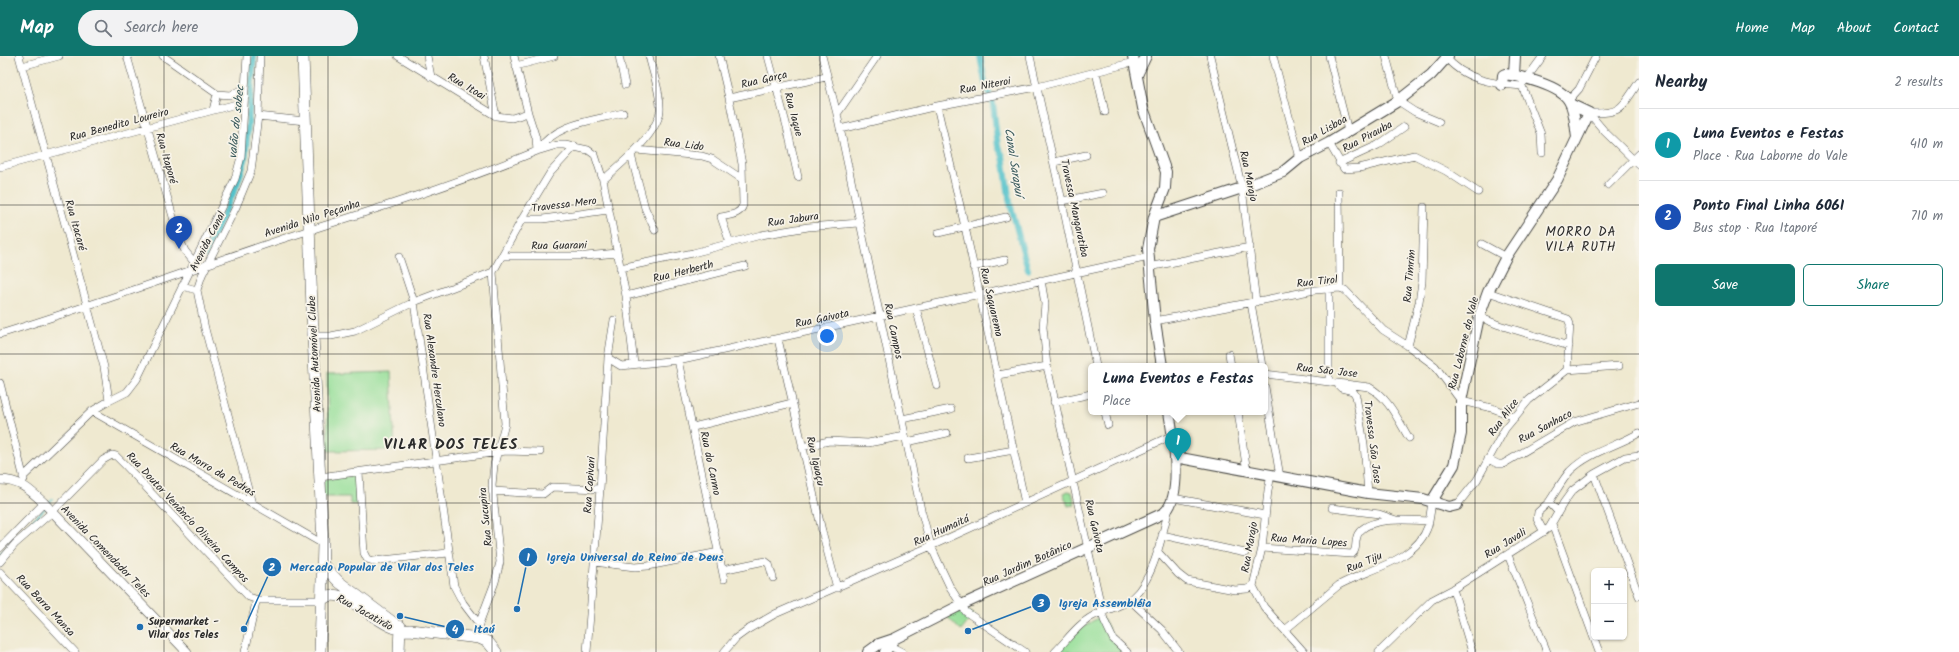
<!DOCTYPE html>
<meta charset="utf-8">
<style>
:root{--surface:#fff;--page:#f2f2f3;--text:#1f2937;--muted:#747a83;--line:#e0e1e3;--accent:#0f766e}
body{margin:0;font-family:Kalam,sans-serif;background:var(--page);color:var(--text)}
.controls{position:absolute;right:12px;bottom:12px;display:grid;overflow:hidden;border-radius:6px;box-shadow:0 1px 3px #0004}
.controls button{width:36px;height:36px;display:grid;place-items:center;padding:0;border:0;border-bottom:1px solid var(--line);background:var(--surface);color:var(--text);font:20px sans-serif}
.you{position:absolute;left:827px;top:280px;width:14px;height:14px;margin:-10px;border:3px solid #fff;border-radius:50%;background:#1a73e8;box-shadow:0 0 0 6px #1a73e833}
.badge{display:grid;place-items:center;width:26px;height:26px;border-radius:50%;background:var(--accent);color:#fff;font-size:13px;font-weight:700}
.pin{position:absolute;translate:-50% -33px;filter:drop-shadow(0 1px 2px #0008)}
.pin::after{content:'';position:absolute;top:21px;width:14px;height:12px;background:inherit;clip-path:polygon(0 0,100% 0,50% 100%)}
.popup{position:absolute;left:1088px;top:307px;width:180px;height:52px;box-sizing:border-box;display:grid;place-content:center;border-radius:6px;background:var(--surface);filter:drop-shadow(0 1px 3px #0005);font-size:13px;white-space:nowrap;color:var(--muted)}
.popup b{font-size:15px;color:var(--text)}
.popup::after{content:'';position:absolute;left:50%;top:100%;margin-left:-8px;border:8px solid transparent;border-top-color:var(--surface)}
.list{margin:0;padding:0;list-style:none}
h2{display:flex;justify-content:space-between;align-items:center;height:52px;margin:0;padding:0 16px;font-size:17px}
h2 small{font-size:13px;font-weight:400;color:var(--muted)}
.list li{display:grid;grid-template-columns:26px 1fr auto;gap:12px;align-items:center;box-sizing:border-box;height:72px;padding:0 16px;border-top:1px solid var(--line)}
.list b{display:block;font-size:15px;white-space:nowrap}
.list p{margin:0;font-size:13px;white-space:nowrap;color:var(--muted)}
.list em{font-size:13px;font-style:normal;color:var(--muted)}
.actions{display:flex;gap:8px;padding:12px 16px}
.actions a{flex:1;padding:9px 0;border:1px solid var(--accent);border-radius:6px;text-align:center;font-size:14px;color:var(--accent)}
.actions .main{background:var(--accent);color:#fff}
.icon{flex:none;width:22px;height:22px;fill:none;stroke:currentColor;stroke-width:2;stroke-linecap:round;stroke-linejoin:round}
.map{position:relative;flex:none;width:1639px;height:596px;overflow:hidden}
header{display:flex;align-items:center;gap:24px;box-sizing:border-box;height:56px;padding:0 20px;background:var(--accent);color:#fff}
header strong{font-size:19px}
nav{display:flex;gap:22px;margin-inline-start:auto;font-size:14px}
.search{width:280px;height:36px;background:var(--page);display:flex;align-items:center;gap:10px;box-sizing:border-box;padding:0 14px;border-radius:22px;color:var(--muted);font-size:15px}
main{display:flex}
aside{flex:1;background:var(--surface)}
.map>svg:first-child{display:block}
.green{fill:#96df99;stroke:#608562}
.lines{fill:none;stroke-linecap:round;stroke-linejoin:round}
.stream{stroke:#54c2cb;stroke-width:2}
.canal{stroke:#54c2cb;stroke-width:6}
.minor-casing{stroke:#484844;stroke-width:8}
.tertiary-casing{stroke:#484844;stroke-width:10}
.secondary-casing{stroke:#484844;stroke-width:12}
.primary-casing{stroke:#484844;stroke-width:12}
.minor{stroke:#fff;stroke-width:7}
.tertiary{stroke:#fff;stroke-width:9}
.secondary{stroke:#fff;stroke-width:10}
.primary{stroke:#fff;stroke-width:11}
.grid{fill:none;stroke:#2b2b2b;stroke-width:1;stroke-opacity:0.55}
.poi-dot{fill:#1f6fb2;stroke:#f7f3e8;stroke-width:1.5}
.labels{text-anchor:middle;stroke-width:3.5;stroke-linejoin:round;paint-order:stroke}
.street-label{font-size:11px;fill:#2b2b2b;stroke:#f7f3e8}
.poi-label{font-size:11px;font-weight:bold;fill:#2b2b2b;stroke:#f7f3e8;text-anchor:start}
.water-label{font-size:12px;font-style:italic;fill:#37585b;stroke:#f7f3e8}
.quarter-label{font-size:13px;letter-spacing:1px;fill:#2b2b2b;stroke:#f7f3e8}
.district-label{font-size:15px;font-weight:bold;letter-spacing:1px;fill:#2b2b2b;stroke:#f7f3e8}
.leader{fill:none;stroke:#1f6fb2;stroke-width:1.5}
.callout-dot{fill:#1f6fb2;stroke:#f7f3e8;stroke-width:1.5}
.mark-label{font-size:12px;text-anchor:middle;font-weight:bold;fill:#fff}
.callout-label{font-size:12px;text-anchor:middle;font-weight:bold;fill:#1f6fb2;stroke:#f7f3e8;stroke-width:3.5;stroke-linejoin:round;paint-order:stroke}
</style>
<header>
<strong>Map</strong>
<div class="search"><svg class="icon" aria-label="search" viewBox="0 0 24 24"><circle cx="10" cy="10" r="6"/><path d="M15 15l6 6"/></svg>Search here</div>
<nav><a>Home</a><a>Map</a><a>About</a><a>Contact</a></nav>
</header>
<main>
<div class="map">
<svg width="1639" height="596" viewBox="0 0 1639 596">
<rect width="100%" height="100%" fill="#f7f3e8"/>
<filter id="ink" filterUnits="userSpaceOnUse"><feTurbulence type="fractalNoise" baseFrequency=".025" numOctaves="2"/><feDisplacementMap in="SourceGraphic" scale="8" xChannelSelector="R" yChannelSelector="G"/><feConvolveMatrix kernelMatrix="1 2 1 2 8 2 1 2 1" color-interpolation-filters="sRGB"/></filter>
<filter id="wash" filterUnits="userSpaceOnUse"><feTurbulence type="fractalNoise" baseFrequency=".012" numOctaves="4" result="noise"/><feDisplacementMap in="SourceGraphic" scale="16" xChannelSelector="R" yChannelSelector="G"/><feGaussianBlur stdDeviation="0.9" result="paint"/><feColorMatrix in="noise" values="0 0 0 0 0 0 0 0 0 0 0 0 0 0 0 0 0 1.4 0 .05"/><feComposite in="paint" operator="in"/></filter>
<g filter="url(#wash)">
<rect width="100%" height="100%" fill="#efe9d0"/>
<path class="green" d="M391,316L395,394L328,395L327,318Z
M357,419V448H350V441H323L324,423Z
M1068,435L1072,436L1075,449L1068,450L1063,437Z
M957,551L974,558L961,575L945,558Z
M1099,561L1103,563L1123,596H1057L1083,571Z"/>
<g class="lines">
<path class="stream" d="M49,447L52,443
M0,499L45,452"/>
<path class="canal" d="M980,0L985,26L993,48L998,91L1003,100L1010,147L1028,214
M205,199L237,129L245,104L254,0"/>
</g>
</g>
<g filter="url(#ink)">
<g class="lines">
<defs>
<path id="minor" d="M19,0L104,311L109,345L127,336L137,323L235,123L241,101L247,0
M127,0L179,182L185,195L194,206
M163,0L217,38L230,39L245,32
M398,0L496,60L512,62L528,57
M427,0L431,21
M484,0L496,60
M514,0L528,57L536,82L537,95
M619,0L625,29
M719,0L729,42L742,108L743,149C740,159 730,159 721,161L730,187
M768,0L787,71L798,121
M822,0L837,58L921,454L931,490L940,510L950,531L966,556L1025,596
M1030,0L1062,145L1096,310
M1210,0L1242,132L1256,246
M1273,0L1300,102
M1329,0L1348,75
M1386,0L1398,45L1415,56L1439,66
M1445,0C1463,24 1494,28 1522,30
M22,10L59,0
M516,10L554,0
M1096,16L1105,56
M1524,26L1543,0
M1522,30L1541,78L1542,97
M729,42L826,21
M1569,44L1579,33L1596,0
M937,50L965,171L1025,447
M213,54L217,38
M1589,57L1605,76L1639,109
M1589,57C1623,58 1621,52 1639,26
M837,58L877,0
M258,60L305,65
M840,73L937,50L1037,31L1134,6
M1329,87L1344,113L1359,112L1414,99L1446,115L1478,136
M636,94L702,100L712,103L742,123
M537,95C556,67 592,65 623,57
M631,99L645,152L655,174
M1054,106L1086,99
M1339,107L1378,89L1404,71
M0,111L244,46
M603,124C620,109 657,79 660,55C661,38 653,17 649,0
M1608,129L1639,98
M1339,136L1340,232
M1062,145L1103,137
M522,163H543L608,154
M938,177L1006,161
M1482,188L1506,201
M502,200H586L617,197
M399,201L414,246L454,530L463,547L479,568
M973,211L1005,204
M1149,211L1250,191
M620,212L693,197L761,179L808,171L859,167
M1041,224L1045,248L1043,271L1047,310L1104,564L1113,583L1127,596
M182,230L197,234
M1329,232V326
M626,240L745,210
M1251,247L1262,310
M916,252L937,330
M1479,261L1499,269L1569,290
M1155,265L1315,234L1340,232L1345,234L1383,274L1408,290L1435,310L1461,345L1492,352L1515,361
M0,278C93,249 184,216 276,185C363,157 452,130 537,95L557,89H565L588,94L595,99L603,124L626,240L634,308
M313,280H331L355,275L414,246L493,216L522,163L550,117L575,90
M778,283L822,475L837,532
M1408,290L1419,246L1422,226L1424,151
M1229,298L1231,310
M608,302L621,310L678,304L1149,201
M678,304L724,523
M1567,314L1619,310
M1265,318L1369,331C1389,342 1398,364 1409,382
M998,319L1047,310
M0,327L24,423
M1337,328L1341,332L1353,335L1356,340L1364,388L1368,437
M1265,331L1280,421
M1054,346L1091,338
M92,355L323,488
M1105,356L1108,369
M1238,356L1247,416
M902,363L951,353
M693,371L792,347
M907,386L947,377
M802,391L829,385L868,387L905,380
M968,402L1014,394
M1488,403L1498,408H1503L1574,366L1639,347
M359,416L364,497L367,503L373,505L448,497
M1594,418L1639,540
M1271,419L1268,434L1262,492L1253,530L1264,551L1304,596
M23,421L92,355L109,345
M320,421L506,395L540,396
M492,435L543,438L552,431L600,433
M1173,442L1265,459
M1549,446C1556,436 1562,424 1570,415C1589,396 1617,390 1639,377
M252,448L205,273L197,234L202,219L236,151L251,115L258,60L260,0
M1457,449L1477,424L1505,373L1529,344L1567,314L1570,268L1568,263L1488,236
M1332,452L1379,458L1396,464
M1552,468L1599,596
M1544,476L1537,463L1538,456L1549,446L1558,456
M1162,479L1245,497
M0,492L44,447
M1262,492L1352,498C1358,494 1354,485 1358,478C1368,460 1411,464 1429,465
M1157,495L1178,518L1187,525L1235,534L1247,533L1253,530
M1508,499L1547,596
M0,506L15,488L52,456L103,404L112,399L116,400L126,410L249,541L258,544H322
M594,506L635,511L648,510L719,496
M722,514L765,505L769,508L773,522
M0,516L75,596
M1453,533L1472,596
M1130,544L1162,574L1179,596
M1285,574L1339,529C1367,513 1416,506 1428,470C1430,462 1431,453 1432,445
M478,582L479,568L495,526L500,506L492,429L494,409L505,368L493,216
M886,588L902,596
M245,596L256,546L258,544
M587,596L600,433L608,302L614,264
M724,596L736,582L747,574L775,558L931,490L1173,379
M1055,596C1067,584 1078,568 1093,560C1105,553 1121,552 1132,542C1154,523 1162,480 1169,452
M1379,596L1432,544L1453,533L1549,472L1564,446L1572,435L1594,418L1625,401L1639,399"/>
<path id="tertiary" d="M0,424C20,424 30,434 44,447L187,596"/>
<path id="secondary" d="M1133,0L1143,52L1166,116L1165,132L1154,161L1148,193L1155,265L1162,310
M1137,19L1146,0
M1514,19L1515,0
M1502,29L1503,19L1505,18C1521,20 1561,30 1569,45C1575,54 1575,70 1577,81
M1154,161L1242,132L1283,116L1300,102L1329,87L1398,45L1431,19L1448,0
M1175,401L1368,437L1423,443L1449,451L1457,449
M1432,445L1454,409L1461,378V345L1479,261L1488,236L1506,201L1557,124L1589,57L1572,49
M868,596L879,588L894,583L957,551L1164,457C1184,440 1173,380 1169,356
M885,596L894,583"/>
<path id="primary" d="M303,0L313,280L323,488L320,596
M323,509L339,526L395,568
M322,544C342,523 382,579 410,574L479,582L488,586L496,596
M399,596L400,570"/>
</defs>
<use href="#minor" class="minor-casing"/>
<use href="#tertiary" class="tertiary-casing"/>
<use href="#secondary" class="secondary-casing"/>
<use href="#primary" class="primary-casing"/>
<use href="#minor" class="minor"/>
<use href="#tertiary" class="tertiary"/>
<use href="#secondary" class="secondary"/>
<use href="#primary" class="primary"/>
</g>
</g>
<path class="grid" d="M164,0V596M328,0V596M492,0V596M656,0V596M820,0V596M983,0V596M1147,0V596M1311,0V596M1475,0V596M0,149H1639M0,298H1639M0,447H1639"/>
<circle class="poi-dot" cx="140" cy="571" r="4"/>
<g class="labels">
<g class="street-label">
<text transform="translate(764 23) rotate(-13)" y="4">Rua Garça</text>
<text transform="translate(985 29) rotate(-11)" y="4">Rua Niteroi</text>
<text transform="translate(467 30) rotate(31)" y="4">Rua Itoai</text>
<text transform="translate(794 58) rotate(75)" y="4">Rua Iaque</text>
<text transform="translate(119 68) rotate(-15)" y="4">Rua Benedito Loureiro</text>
<text transform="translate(1324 74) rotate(-30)" y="4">Rua Lisboa</text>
<text transform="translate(1367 80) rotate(-28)" y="4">Rua Pirauba</text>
<text transform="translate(684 88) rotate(7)" y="4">Rua Lido</text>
<text transform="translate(167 102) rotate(74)" y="4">Rua Itaporé</text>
<text transform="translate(1249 120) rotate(78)" y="4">Rua Marajo</text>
<text transform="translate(564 148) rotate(-7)" y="4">Travessa Mero</text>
<text transform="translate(1075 152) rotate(78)" y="4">Travessa Mangaratiba</text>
<text transform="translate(312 162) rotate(-18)" y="4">Avenida Nilo Peçanha</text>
<text transform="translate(793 163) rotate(-8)" y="4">Rua Jabura</text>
<text transform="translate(76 169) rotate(74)" y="4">Rua Itacaré</text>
<text transform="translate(207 185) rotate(-63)" y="4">Avenida Canal</text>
<text transform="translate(559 189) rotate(-1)" y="4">Rua Guarani</text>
<text transform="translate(683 215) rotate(-14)" y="4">Rua Herberth</text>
<text transform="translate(1409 220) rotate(-85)" y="4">Rua Timrim</text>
<text transform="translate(1317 225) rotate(-6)" y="4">Rua Tirol</text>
<text transform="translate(992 246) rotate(77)" y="4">Rua Saquarema</text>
<text transform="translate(822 262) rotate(-12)" y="4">Rua Gaivota</text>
<text transform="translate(894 275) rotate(78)" y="4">Rua Campos</text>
<text transform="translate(1463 287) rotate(-76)" y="4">Rua Laborne do Vale</text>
<text transform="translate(314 298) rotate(-93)" y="4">Avenida Automóvel Clube</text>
<text transform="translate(435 314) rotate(82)" y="4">Rua Alexandre Herculano</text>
<text transform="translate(1327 314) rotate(6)" y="4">Rua Sāo Jose</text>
<text transform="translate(1503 361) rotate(-54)" y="4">Rua Alice</text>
<text transform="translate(1545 370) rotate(-28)" y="4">Rua Sanhaco</text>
<text transform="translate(1373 386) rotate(83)" y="4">Travessa Sāo Jose</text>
<text transform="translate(816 405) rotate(77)" y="4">Rua Iguaçu</text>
<text transform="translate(711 407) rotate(78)" y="4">Rua do Carmo</text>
<text transform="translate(213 413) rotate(30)" y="4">Rua Morro da Pedras</text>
<text transform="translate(589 429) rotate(-86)" y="4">Rua Capivari</text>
<text transform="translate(188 461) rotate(47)" y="4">Rua Doutor Venâncio Oliveira Campos</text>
<text transform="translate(485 461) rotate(-96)" y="4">Rua Sucupira</text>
<text transform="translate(1095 470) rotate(77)" y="4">Rua Gaivota</text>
<text transform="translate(941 474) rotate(-25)" y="4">Rua Humaitá</text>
<text transform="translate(1309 484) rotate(4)" y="4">Rua Maria Lopes</text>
<text transform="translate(1505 487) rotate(-32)" y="4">Rua Javali</text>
<text transform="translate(1249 491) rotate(-80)" y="4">Rua Marajo</text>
<text transform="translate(106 495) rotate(46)" y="4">Avenida Comendador Teles</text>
<text transform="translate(1364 506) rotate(-23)" y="4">Rua Tiju</text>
<text transform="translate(1027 507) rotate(-24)" y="4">Rua Jardim Botânico</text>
<text transform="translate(46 549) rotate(47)" y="4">Rua Barra Mansa</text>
<text transform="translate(365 556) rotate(29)" y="4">Rua Jacatirão</text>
</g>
<g class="poi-label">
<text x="148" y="569">Supermarket -<tspan x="148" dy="13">Vilar dos Teles</tspan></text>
</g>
<g class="water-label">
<text transform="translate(236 66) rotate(-84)" y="4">valão do sobec</text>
<text transform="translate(1014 106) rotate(81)" y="4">Canal Sarapuí</text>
</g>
<g class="quarter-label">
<text x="1581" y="180">MORRO DA<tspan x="1581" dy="15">VILA RUTH</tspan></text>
</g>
<g class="district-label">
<text x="451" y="393">VILAR DOS TELES</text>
</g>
</g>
<path class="leader" d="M517 553L528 501M244 573L272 511M968 575L1041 547M400 560L455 573"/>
<g class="callout-dot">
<circle cx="517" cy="553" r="4"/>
<circle cx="244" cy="573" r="4"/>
<circle cx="968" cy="575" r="4"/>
<circle cx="400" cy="560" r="4"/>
<circle cx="528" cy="501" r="10"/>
<circle cx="272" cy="511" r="10"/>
<circle cx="1041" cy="547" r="10"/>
<circle cx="455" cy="573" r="10"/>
</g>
<g class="mark-label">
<text x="528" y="505">1</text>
<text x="272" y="515">2</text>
<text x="1041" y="551">3</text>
<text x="455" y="577">4</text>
</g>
<g class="callout-label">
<text x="635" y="505">Igreja Universal do Reino de Deus</text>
<text x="382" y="515">Mercado Popular de Vilar dos Teles</text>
<text x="1105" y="551">Igreja Assembléia</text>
<text x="484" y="577">Itaú</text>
</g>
</svg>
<div class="controls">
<button>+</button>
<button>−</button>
</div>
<div class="you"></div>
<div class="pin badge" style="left:1178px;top:405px;background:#0f9aa8">1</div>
<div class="popup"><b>Luna Eventos e Festas</b>Place</div>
<div class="pin badge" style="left:179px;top:193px;background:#1a4fb4">2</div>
</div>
<aside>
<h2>Nearby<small>2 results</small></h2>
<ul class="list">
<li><span class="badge" style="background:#0f9aa8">1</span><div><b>Luna Eventos e Festas</b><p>Place · Rua Laborne do Vale</p></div><em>410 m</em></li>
<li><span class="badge" style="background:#1a4fb4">2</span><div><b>Ponto Final Linha 606I</b><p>Bus stop · Rua Itaporé</p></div><em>710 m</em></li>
</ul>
<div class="actions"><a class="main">Save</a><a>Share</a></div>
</aside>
</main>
